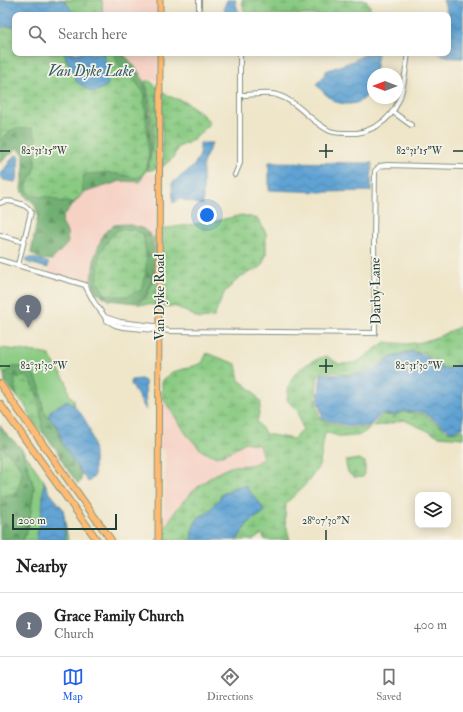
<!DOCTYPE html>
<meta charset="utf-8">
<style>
:root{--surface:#fff;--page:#f2f2f2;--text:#222;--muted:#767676;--line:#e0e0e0;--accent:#2563eb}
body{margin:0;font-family:"IM FELL Double Pica",serif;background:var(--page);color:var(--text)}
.controls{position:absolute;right:12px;bottom:12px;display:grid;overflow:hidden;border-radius:8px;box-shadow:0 2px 10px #0003}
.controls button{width:36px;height:36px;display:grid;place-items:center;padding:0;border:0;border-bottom:1px solid var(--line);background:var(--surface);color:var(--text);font:20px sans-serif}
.compass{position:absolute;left:367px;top:68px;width:36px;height:36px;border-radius:50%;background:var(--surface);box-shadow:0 2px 10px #0003;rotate:270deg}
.scale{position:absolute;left:12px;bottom:10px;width:105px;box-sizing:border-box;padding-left:4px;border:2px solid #1f3d34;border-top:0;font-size:11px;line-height:14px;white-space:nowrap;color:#1f3d34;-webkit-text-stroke:3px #f7f3e8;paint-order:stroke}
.you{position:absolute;left:207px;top:215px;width:14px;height:14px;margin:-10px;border:3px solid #fff;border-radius:50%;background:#1a73e8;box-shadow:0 0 0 6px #1a73e833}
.badge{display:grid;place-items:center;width:26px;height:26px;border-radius:50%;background:var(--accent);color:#fff;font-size:13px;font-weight:700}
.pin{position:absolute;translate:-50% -33px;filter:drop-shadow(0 1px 2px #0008)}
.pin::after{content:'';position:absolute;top:21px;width:14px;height:12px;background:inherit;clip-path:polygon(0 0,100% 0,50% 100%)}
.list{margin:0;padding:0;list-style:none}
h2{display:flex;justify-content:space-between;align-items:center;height:52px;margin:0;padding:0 16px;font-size:17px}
h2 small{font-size:13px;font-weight:400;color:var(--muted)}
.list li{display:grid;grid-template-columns:26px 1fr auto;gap:12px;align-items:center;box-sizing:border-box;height:64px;padding:0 16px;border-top:1px solid var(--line)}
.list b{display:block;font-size:15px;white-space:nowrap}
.list p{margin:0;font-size:13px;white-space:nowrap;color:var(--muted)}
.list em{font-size:13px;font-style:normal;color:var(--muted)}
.icon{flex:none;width:22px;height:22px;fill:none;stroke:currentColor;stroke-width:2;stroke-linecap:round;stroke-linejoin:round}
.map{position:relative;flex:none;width:463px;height:540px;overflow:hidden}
.search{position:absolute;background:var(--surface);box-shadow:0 2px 10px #0003;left:12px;right:12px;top:12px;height:44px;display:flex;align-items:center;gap:10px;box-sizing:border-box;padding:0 14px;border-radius:8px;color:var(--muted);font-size:15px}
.sheet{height:116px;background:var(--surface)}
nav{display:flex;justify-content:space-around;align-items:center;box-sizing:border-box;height:56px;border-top:1px solid var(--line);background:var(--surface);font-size:11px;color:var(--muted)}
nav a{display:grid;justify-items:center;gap:2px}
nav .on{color:var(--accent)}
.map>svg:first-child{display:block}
.built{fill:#f6d2c5}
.green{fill:#8acb83;stroke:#54845c}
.forest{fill:url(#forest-firs);stroke:#477652}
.wetland{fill:url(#wetland-marsh);stroke:#54845c}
.water{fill:url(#water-waves);stroke:#3f7084}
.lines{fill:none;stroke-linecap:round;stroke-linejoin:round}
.minor-casing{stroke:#87927f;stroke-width:6}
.major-casing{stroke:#87927f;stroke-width:7}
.highway-casing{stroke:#87927f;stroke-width:8}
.minor{stroke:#fff;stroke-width:4}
.major{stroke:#ffbb71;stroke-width:5}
.highway{stroke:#ffbb71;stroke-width:6}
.ticks{fill:none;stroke:#1f3d34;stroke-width:1.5}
.labels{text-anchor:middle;stroke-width:3.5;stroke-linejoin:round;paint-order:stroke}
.street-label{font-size:14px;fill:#1f3d34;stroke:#f7f3e8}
.water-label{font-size:15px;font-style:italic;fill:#325b64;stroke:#f7f3e8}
.ticks-label{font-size:10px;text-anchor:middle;fill:#1f3d34;stroke:#f7f3e8;stroke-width:3.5;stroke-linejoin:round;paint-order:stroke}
</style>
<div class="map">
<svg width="463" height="540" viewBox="0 0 463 540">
<defs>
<pattern id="forest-firs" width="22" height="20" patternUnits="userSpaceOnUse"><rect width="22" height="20" fill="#6faf71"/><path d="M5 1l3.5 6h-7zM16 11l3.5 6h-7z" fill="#5b905e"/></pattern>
<pattern id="wetland-marsh" width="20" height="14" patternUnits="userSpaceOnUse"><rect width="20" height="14" fill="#8acb83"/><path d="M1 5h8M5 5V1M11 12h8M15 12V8" fill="none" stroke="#70a66c"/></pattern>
<pattern id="water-waves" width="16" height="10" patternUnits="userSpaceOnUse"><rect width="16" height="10" fill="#5fa2d3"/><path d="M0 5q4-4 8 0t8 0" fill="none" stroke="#4e85ac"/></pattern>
</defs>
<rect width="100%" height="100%" fill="#f7f3e8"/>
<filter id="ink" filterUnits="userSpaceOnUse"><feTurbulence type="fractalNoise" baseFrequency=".025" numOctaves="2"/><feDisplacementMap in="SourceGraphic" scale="8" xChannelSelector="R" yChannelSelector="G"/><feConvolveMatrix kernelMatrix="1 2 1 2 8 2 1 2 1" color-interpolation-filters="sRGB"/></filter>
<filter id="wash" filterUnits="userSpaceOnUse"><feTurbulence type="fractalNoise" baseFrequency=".012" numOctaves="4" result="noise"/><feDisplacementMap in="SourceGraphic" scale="16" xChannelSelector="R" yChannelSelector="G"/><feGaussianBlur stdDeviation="0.9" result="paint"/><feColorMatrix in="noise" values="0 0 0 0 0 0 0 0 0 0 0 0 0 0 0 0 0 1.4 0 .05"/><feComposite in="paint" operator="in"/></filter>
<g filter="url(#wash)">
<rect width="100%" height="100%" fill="#efe6ca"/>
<path class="built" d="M102,0H159L158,15H102Z
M122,53H158V80L143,79L129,59Z
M144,174L157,175V235H151L142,228L103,234L95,256L91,279L85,285L48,274L52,260L68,243L67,232L62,223L63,216L73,203L83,193L121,181L139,182Z
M162,396L173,415L187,435L231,451L245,442L259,445L263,458L256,463L230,467L179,506L164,530L165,450H160V398Z"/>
<path class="green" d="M0,348L35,352L49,355L66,381L69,394L74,400L75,406L67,400L50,411L49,418L43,409L42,400L13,367L4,374L0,370Z
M21,448L44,481L49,492L63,509L68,540H23L29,524L34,488L28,467Z"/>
<path class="forest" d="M0,0H102V15H15V53H122C130,60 138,70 143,80C150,95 153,143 149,160C147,168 144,175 140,182L121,181L83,193L63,216L62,223L67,232L68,243L52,260L40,259L31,253L38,215L34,203L27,198L21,189L24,167V154L17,148L0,163Z
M126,224L142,228L151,235L155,260L151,284L145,297L136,303L109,300L95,291L91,279L95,256L103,234L114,225Z
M13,367H24L35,376L40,387L43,409L54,424L58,427L62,442L81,474V481L78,484L65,466L56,449L43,433L36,426L25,405L5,383L4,374Z
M0,425L3,430L21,448L28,467L34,488L29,524L23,540H0Z"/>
<path class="wetland" d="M0,0H102V15H15V53H113L120,67L133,78L144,93L149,159L144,174L136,178C117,173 104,171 84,175L82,184L83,193L73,203L62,202L49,197L31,196L26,187L34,172L37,140L32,128L13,129L0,141Z
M242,0H366L370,6L369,15H245Z
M145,81H150L158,88V168L147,171C156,145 153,107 145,81Z
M162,91C168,98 177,98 185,102C195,107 202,114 210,122C201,134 193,142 178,147L173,158L162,167Z
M242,215L258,219L266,233V255L261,267L240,277L224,293L214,317L200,319L177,307L161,306V229L216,221Z
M132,229L143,234C147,256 149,268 141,290C127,298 120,297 105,294L97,281L100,254L108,240L118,230Z
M153,237H157V305L137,304L146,298L152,284L157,260Z
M463,325V363L448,368H442L434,359L423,353L410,351L388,358L367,370L347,375L335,372L319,373C315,387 315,406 321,420L348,428H371L358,436L341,437L325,432L320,463C313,479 299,491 286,503L285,521L290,540H265L262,534L253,540H237L248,523L264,512L262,506L251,495L247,489L233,488L221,495L220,499C215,502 213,507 209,511C207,514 203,514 201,516C194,521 191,532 192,540H161C169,510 200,480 228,468C237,464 247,467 256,463C258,462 261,459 263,458L259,445L245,442L231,451L217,457L202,451L187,435L162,397V381L172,372L188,368L202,363L207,353L236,364L239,380L253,391L261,403L257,422L266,434L293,439L303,430L298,412L287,400C288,394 288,386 291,381C297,367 312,361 326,356L339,364L356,363L385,342L407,344L422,342L440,336Z
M26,376C40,389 40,415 43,433L36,426L25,405L18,398L15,390V379Z
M404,412L423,414L449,432L463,430V438L439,436L404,420L384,425L373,426L382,415L394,416Z
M0,447C9,453 23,465 21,477C21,482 18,487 16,492L0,498Z
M359,459L365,462V471L363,477C350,479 346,473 346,461Z"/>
<path class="water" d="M0,0H64L75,15H15V27H0Z
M227,0H236L235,2L240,15H226L224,7Z
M443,0H463V58H453L439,54L448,53V14Z
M64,53H103L106,65L108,85L93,93L77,82Z
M366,53H378L375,74H373C373,91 365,105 346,104C342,103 337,103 334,101C328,97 321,90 316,84L323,77L326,71L353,61Z
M200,143H212L203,163V205L180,199L173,203L172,183L193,167L200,155Z
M19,155L17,180L15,182L4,180L0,177V175L14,156Z
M269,162L372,163L371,191L325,192L269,190Z
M27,258H33L49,263L48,268L29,263L25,261Z
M411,352C425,354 432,359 442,369H448L463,364V428L450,431L423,412L403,411L394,415L381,414L370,426H349L323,419L318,401L321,374C338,374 350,378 368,371C374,369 381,364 387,360C393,356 403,353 411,352Z
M141,379L145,381L146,410L131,384V380Z
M67,400C94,420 95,447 94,477L88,482L73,461L62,442L58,427L49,418L50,411Z
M44,481L49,492L63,509L65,521V540H36L42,510Z
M245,485C251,495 261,501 264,512L248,523L237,540H192C191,532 194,521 201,516C204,514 207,514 209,511C213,507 215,502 220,499L221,495L233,488Z"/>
</g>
<g filter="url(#ink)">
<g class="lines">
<defs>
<path id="minor" d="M199,0V15
M241,95C251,95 268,92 277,95C298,101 310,122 330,131C338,134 349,133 357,133C364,132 371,129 377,126C404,110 404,80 408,53
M393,112L411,125
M235,175L240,163V53
M0,203C7,199 27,203 31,212L18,265
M0,235L24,242
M0,260L85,285L94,302L105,317L106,320L115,325L123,327L154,330L159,329
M105,317L120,322L154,326L159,329L169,331L375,333L374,240L375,171L380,166L387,165L463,167"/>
<path id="major" d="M160,0V15
M158,540L160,53"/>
<path id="highway" d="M0,384L111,540
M0,404L97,540"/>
</defs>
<use href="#minor" class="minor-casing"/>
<use href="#major" class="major-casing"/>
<use href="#highway" class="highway-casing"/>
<use href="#minor" class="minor"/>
<use href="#major" class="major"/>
<use href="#highway" class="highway"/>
</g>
</g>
<path class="ticks" d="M326,144V158M0,151H10M319,151H333M453,151H463M326,359V373M0,366H10M319,366H333M453,366H463M326,530V540"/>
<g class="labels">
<g class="street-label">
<text transform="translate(375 291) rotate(-91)" y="5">Darby Lane</text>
<text transform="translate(159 297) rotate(-90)" y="5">Van Dyke Road</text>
</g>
<g class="water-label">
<text x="91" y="76">Van Dyke Lake</text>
</g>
</g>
<g class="ticks-label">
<text x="419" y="154">82°31'15"W</text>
<text x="44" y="154">82°31'15"W</text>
<text x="419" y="369">82°31'30"W</text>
<text x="44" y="369">82°31'30"W</text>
<text x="326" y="524">28°07'30"N</text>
</g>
</svg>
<div class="controls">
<button><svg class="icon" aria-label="layers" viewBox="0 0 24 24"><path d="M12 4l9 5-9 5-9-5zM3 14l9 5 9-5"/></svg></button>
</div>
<svg class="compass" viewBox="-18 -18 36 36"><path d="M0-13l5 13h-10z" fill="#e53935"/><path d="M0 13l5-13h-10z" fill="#767676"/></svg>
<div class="scale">200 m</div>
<div class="you"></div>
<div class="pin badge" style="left:28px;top:328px;background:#6b7280">1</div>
<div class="search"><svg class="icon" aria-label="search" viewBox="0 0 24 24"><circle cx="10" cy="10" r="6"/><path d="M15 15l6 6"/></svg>Search here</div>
</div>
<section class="sheet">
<h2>Nearby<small></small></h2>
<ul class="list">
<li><span class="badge" style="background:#6b7280">1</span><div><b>Grace Family Church</b><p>Church</p></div><em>400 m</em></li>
</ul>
</section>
<nav>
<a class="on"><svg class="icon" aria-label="map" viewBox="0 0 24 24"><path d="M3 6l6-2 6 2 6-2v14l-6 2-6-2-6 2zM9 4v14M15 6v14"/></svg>Map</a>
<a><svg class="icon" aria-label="directions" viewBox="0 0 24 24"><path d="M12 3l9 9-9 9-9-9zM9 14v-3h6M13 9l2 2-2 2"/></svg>Directions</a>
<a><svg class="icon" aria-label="saved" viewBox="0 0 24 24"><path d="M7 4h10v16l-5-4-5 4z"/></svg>Saved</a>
</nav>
